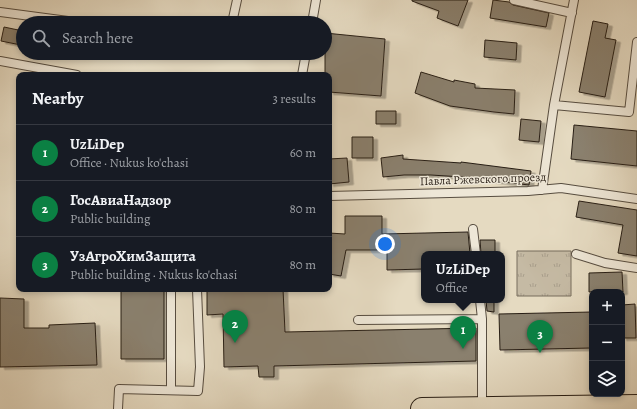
<!DOCTYPE html>
<meta charset="utf-8">
<style>
:root{--surface:#171b24;--page:#20242c;--text:#f1f3f6;--muted:#9ea1a6;--line:#363941;--accent:#0b8043}
body{margin:0;font-family:Alegreya,serif;background:var(--page);color:var(--text)}
.controls{position:absolute;right:12px;bottom:12px;display:grid;overflow:hidden;border-radius:8px;box-shadow:0 2px 6px #0003}
.controls button{width:36px;height:36px;display:grid;place-items:center;padding:0;border:0;border-bottom:1px solid var(--line);background:var(--surface);color:var(--text);font:20px sans-serif}
.you{position:absolute;left:385px;top:244px;width:14px;height:14px;margin:-10px;border:3px solid #fff;border-radius:50%;background:#1a73e8;box-shadow:0 0 0 6px #1a73e833}
.badge{display:grid;place-items:center;width:26px;height:26px;border-radius:50%;background:var(--accent);color:#fff;font-size:13px;font-weight:700}
.pin{position:absolute;translate:-50% -33px;filter:drop-shadow(0 1px 2px #0008)}
.pin::after{content:'';position:absolute;top:21px;width:14px;height:12px;background:inherit;clip-path:polygon(0 0,100% 0,50% 100%)}
.popup{position:absolute;left:421px;top:251px;width:84px;height:52px;box-sizing:border-box;display:grid;place-content:center;border-radius:8px;background:var(--surface);filter:drop-shadow(0 1px 3px #0005);font-size:13px;white-space:nowrap;color:var(--muted)}
.popup b{font-size:15px;color:var(--text)}
.popup::after{content:'';position:absolute;left:50%;top:100%;margin-left:-8px;border:8px solid transparent;border-top-color:var(--surface)}
.list{margin:0;padding:0;list-style:none}
h2{display:flex;justify-content:space-between;align-items:center;height:52px;margin:0;padding:0 16px;font-size:17px}
h2 small{font-size:13px;font-weight:400;color:var(--muted)}
.list li{display:grid;grid-template-columns:26px 1fr auto;gap:12px;align-items:center;box-sizing:border-box;height:56px;padding:0 16px;border-top:1px solid var(--line)}
.list b{display:block;font-size:15px;white-space:nowrap}
.list p{margin:0;font-size:13px;white-space:nowrap;color:var(--muted)}
.list em{font-size:13px;font-style:normal;color:var(--muted)}
.icon{flex:none;width:22px;height:22px;fill:none;stroke:currentColor;stroke-width:2;stroke-linecap:round;stroke-linejoin:round}
.map{position:relative;flex:none;width:637px;height:409px;overflow:hidden}
.search{position:absolute;background:var(--surface);box-shadow:0 2px 6px #0003;left:16px;top:16px;width:316px;height:44px;display:flex;align-items:center;gap:10px;box-sizing:border-box;padding:0 14px;border-radius:22px;color:var(--muted);font-size:15px}
.panel{position:absolute;background:var(--surface);box-shadow:0 2px 6px #0003;left:16px;top:72px;width:316px;height:220px;border-radius:8px}
.map>svg:first-child{display:block}
.grass{fill:url(#grass-tufts);stroke:#766c5c}
.building{fill:#8a806e;stroke:#281e15;filter:url(#shadow)}
.lines{fill:none;stroke-linecap:round;stroke-linejoin:round}
.service-casing{stroke:#574d40;stroke-width:10}
.primary-casing{stroke:#281e15;stroke-width:24}
.service{stroke:#eee7d7;stroke-width:8}
.primary{stroke:#e5dac1;stroke-width:22}
.labels{text-anchor:middle;stroke-width:3;stroke-linejoin:round;paint-order:stroke}
.street-label{font-size:12px;fill:#281e15;stroke:#eee7d7}
</style>
<div class="map">
<svg width="637" height="409" viewBox="0 0 637 409">
<defs>
<pattern id="grass-tufts" width="24" height="20" patternUnits="userSpaceOnUse"><rect width="24" height="20" fill="#c5baa4"/><path d="M3 7l-1-3M5 7V3M7 7l1-3M15 17l-1-3M17 17v-4M19 17l1-3" fill="none" stroke="#a99f8c"/></pattern>
<filter id="shadow"><feDropShadow dx="4.5" dy="2.5" stdDeviation="0" flood-color="#0004"/></filter>
</defs>
<rect width="100%" height="100%" fill="#e5dac1"/>
<filter id="stains"><feTurbulence type="fractalNoise" baseFrequency=".005" numOctaves="4"/><feColorMatrix values="0 0 0 0 .2 0 0 0 0 .09 0 0 0 0 .02 0 0 0 .5 -.17"/></filter>
<radialGradient id="worn" r=".72"><stop offset=".6" stop-color="#630" stop-opacity="0"/><stop offset="1" stop-color="#630" stop-opacity=".3"/></radialGradient>
<path class="grass" d="M517,251H571V296H517Z"/>
<path class="building" d="M412,0H468L458,26L437,18L439,11L412,1Z
M493,0L509,2L513,5L549,13L546,27L490,18Z
M593,21L608,24L605,38L616,40L605,97L579,92Z
M4,27L23,31L21,45L1,41Z
M325,33L385,39L381,96L329,92V75H325Z
M485,40L517,43L516,60L484,57Z
M421,72L454,82V80L475,84V88L515,90L514,114L494,112L450,106L415,93Z
M376,111H396V124H376Z
M521,119L541,121L539,142L519,140Z
M574,125L637,131V166L571,159Z
M352,137H373V158H352Z
M403,155V159L461,163V162L531,171L529,185L462,177L431,175H404L383,177L381,158Z
M347,158L349,182L329,184V159Z
M579,201L637,210V256L618,253L623,225L576,217Z
M345,216H382V234L468,232L470,254H424V269L387,270V250H346L341,276L329,274V233L345,234Z
M480,240H495V254H481Z
M622,272L623,292H589V273Z
M121,289H164V359H121Z
M207,289H283L285,332L476,328V361L274,366V377H259L258,366L224,367L223,314L207,315Z
M0,298L24,299V328H49V325L95,323L97,365L0,367Z
M486,300H494V312L487,311Z
M635,304L636,338H622V305Z
M592,312L591,348L500,350L499,314Z"/>
<g class="lines">
<defs>
<path id="service" d="M514,0L572,13
M0,12L83,23
M232,23L237,0
M312,23L316,0
M0,61L77,75
M302,75L306,53
M554,105L629,112L637,42
M542,190L554,105L574,0
M329,196L528,191L561,188L637,199
M473,229L476,254
M576,254L605,263L637,268
M171,289V390
M480,300L482,319V407
M358,320L482,319
M118,409L119,389L198,391L200,367L197,289"/>
<path id="primary" d="M422,409L637,406"/>
</defs>
<use href="#service" class="service-casing"/>
<use href="#primary" class="primary-casing"/>
<use href="#service" class="service"/>
<use href="#primary" class="primary"/>
</g>
<g class="labels">
<g class="street-label">
<text transform="translate(483 179) rotate(-2)" y="4">Павла Ржевского проезд</text>
</g>
</g>
<rect width="100%" height="100%" filter="url(#stains)"/>
<rect width="100%" height="100%" fill="url(#worn)"/>
</svg>
<div class="controls">
<button>+</button>
<button>−</button>
<button><svg class="icon" aria-label="layers" viewBox="0 0 24 24"><path d="M12 4l9 5-9 5-9-5zM3 14l9 5 9-5"/></svg></button>
</div>
<div class="you"></div>
<div class="pin badge" style="left:463px;top:349px">1</div>
<div class="popup"><b>UzLiDep</b>Office</div>
<div class="pin badge" style="left:235px;top:343px">2</div>
<div class="pin badge" style="left:540px;top:353px">3</div>
<div class="search"><svg class="icon" aria-label="search" viewBox="0 0 24 24"><circle cx="10" cy="10" r="6"/><path d="M15 15l6 6"/></svg>Search here</div>
<section class="panel">
<h2>Nearby<small>3 results</small></h2>
<ul class="list">
<li><span class="badge">1</span><div><b>UzLiDep</b><p>Office · Nukus ko'chasi</p></div><em>60 m</em></li>
<li><span class="badge">2</span><div><b>ГосАвиаНадзор</b><p>Public building</p></div><em>80 m</em></li>
<li><span class="badge">3</span><div><b>УзАгроХимЗащита</b><p>Public building · Nukus ko'chasi</p></div><em>80 m</em></li>
</ul>
</section>
</div>
